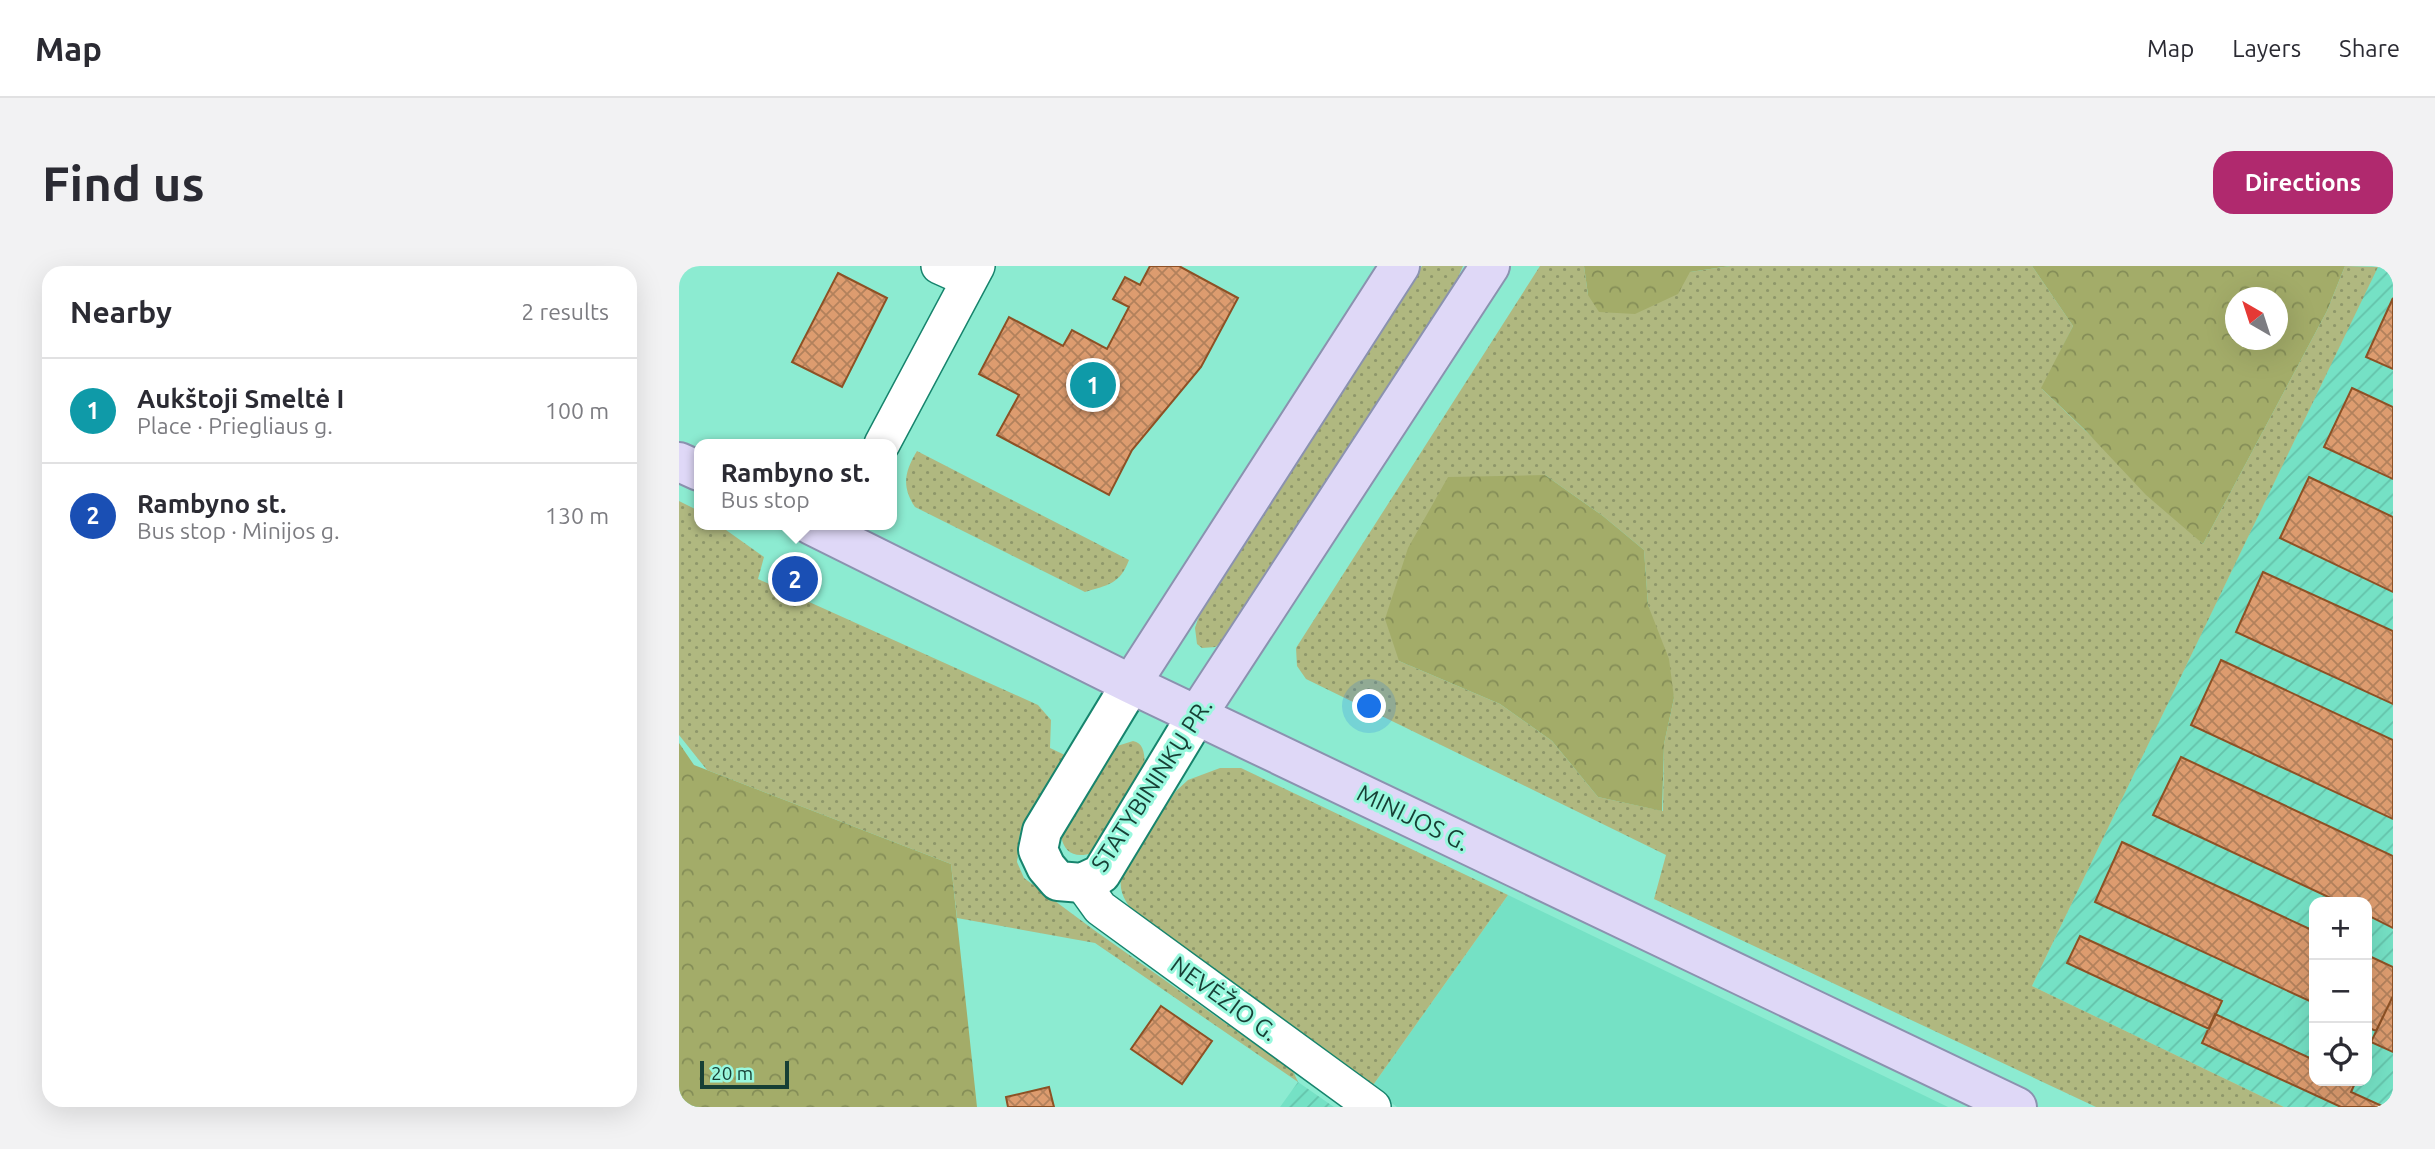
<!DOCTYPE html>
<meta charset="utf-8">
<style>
:root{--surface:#fff;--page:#f2f2f3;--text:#2b2b33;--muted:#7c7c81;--line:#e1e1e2;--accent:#b0296e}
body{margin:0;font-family:Ubuntu,sans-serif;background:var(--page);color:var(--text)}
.controls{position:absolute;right:21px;bottom:21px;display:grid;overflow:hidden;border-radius:14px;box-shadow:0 7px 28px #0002}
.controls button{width:63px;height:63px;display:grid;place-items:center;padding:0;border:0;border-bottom:2px solid var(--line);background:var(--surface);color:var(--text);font:35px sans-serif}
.compass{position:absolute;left:1546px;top:21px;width:63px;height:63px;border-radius:50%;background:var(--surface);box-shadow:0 7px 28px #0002;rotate:321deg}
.scale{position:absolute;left:21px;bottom:18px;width:89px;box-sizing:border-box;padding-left:7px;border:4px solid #173f35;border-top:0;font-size:19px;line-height:24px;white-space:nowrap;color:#173f35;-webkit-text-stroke:5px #99f8de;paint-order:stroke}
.you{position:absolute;left:691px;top:441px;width:24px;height:24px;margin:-18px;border:5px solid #fff;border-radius:50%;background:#1a73e8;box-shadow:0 0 0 10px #1a73e833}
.badge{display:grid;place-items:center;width:46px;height:46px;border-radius:50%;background:var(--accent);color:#fff;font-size:23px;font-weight:700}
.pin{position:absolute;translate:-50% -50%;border:4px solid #fff;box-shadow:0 2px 7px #0006}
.popup{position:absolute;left:15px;top:173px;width:203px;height:91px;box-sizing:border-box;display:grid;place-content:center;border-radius:14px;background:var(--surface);filter:drop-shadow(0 2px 5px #0005);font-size:23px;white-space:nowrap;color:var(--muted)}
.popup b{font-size:26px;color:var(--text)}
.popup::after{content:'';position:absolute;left:50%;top:100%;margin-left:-14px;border:14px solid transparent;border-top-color:var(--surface)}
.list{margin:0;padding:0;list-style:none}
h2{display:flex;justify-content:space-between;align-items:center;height:91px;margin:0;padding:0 28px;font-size:30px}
h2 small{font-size:23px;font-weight:400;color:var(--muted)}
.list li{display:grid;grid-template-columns:46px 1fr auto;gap:21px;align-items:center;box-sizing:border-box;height:105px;padding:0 28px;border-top:2px solid var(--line)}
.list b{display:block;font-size:26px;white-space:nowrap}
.list p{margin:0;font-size:23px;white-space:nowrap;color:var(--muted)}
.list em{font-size:23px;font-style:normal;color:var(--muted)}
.icon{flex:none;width:38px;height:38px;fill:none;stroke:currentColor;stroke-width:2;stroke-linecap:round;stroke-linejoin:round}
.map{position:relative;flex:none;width:1714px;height:841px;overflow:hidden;border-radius:21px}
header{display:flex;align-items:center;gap:42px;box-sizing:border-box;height:98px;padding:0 35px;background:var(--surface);border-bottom:2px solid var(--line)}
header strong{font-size:33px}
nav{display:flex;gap:38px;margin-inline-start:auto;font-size:24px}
.intro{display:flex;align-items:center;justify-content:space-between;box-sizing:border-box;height:168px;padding:0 42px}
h1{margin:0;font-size:49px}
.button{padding:18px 32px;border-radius:21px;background:var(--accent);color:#fff;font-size:24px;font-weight:700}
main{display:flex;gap:42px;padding:0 42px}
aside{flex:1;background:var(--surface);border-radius:21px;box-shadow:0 7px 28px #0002}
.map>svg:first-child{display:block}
.built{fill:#75e1c5}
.industrial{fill:url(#industrial-furrows);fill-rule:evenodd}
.grass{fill:url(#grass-dots);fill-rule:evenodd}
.forest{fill:url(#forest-crowns);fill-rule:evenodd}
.building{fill:url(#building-cross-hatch);stroke:#8d5125;stroke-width:2}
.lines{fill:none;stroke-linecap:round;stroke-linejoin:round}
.street-casing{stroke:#17846d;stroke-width:38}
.secondary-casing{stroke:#17846d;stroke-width:42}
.primary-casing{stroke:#8b92af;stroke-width:42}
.street{stroke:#fff;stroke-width:35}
.secondary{stroke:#fff;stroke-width:38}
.primary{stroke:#dfd8f7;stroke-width:38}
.labels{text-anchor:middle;stroke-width:6;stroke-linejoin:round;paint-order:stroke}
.street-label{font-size:24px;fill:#173f35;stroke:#99f8de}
</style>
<header>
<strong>Map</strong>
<nav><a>Map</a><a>Layers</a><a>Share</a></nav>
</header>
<div class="intro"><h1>Find us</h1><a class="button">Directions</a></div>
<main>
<aside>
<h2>Nearby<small>2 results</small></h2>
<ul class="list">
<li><span class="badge" style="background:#0f9aa8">1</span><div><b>Aukštoji Smeltė I</b><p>Place · Priegliaus g.</p></div><em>100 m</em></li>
<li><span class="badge" style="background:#1a4fb4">2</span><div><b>Rambyno st.</b><p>Bus stop · Minijos g.</p></div><em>130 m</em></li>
</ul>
</aside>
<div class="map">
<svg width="1714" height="841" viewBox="0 0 1714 841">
<defs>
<pattern id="industrial-furrows" width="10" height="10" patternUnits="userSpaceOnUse" patternTransform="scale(1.75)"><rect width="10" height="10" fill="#75e1c5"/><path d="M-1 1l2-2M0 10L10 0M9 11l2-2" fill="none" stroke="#64c2aa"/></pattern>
<pattern id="grass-dots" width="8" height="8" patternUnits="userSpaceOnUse" patternTransform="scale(1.75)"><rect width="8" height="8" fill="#b0b880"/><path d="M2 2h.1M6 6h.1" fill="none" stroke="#8e976a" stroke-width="1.8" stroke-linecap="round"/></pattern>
<pattern id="forest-crowns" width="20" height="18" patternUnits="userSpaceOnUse" patternTransform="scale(1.75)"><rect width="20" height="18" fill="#a3ac69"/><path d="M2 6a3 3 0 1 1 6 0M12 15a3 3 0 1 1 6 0" fill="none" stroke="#848d57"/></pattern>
<pattern id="building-cross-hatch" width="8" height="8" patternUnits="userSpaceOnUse" patternTransform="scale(1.75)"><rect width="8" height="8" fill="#dd9c6f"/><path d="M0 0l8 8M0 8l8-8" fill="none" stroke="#b2815c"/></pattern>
</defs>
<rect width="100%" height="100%" fill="#8cebd1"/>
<path class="built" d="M829,629L1269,841H718L692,822Z"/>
<path class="industrial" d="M1699,0H1714V841H1605L1353,720ZM1635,636H1688V815H1635Z
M619,816L655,841H601Z"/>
<path class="grass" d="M743,0H784L771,30L547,374L536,381L523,382L518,378L516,362L522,344Z
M861,0H905L909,29L1011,6L1051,0H1353L1394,60L1363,123L1524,278L1648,45L1666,0L1699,1L1353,720L1605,841H1417L975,633L987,589L627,413L618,400L617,382ZM866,209L924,250L965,284L969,339L995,432L985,478L984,545L919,531L873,475L821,438L720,395Z
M238,185L450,294C441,318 429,319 406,326L236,241C222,220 226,205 238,185Z
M0,235L20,245V259H40L85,291L79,313L359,439L372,454L371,482L388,490L341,567L338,596L345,612L415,664L614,805L619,816L416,677L278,652L272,598L28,504L0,469Z
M454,475C467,477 466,494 465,505L413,587C396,593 384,586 382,569L435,481Z
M541,502H562L829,629L692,822L462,655C446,636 436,625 445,600L497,525L509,514Z"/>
<path class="forest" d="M905,0H1051L1011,6L999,28L956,48L920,46L909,29Z
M1353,0H1666L1648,45L1524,278L1467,229L1405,163L1362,122L1394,60ZM1556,32H1598V74H1556Z
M866,209L924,250L965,284L969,339L990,393L995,432L985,478L983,545L919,531L873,475L821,438L720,395L706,353L729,282L769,211Z
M0,477L15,499L272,598L298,841H0Z"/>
<path class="building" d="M471,0H500L559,32L522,101L453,184L430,229L318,169L340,129L300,108L330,51L384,80L393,64L428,83L450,41L434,33L446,11L461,19Z
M159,7L208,32L163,121L113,96Z
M1714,32V103L1687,91Z
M1673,122L1714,141V213L1645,181Z
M1630,211L1714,251V326L1601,272Z
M1584,306L1714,365V438L1557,366Z
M1542,394L1714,474V553L1512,459Z
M1502,491L1714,590V662L1688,649V636H1660L1474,549Z
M1443,576L1635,665V737L1416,636Z
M1401,670L1543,735L1530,763L1388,697Z
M1688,689L1714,701V730L1697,765L1688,761Z
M1714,730V786L1692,776Z
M482,740L533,775L503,818L452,783Z
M1536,748L1635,794V815H1677L1672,826L1705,841H1662L1523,777Z
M370,821L375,841H329L327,831Z"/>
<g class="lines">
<defs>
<path id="street" d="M260,0L289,13
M203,178L298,0
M403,617L421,642L694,841"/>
<path id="secondary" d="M452,418L363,565L359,584L367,601L379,615L403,617L422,608L518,449"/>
<path id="primary" d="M0,196L20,205
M132,259L452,418L1338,841
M452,418L721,0
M518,449L811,0"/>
</defs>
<use href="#street" class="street-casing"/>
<use href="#secondary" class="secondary-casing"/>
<use href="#primary" class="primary-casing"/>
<use href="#street" class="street"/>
<use href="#secondary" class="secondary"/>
<use href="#primary" class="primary"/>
</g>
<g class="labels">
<g class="street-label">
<text transform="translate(473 519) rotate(-57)" y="8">STATYBININKŲ PR.</text>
<text transform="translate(734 552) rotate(26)" y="8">MINIJOS G.</text>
<text transform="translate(545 733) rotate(36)" y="8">NEVĖŽIO G.</text>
</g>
</g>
</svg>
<div class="controls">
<button>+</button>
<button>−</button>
<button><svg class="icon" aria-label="locate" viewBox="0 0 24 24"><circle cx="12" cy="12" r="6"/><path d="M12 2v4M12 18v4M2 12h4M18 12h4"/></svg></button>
</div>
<svg class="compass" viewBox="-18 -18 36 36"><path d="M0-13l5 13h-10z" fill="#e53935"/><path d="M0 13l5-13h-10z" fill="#7c7c81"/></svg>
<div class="scale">20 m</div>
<div class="you"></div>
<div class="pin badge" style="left:414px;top:119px;background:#0f9aa8">1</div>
<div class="pin badge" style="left:116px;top:313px;background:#1a4fb4">2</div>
<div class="popup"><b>Rambyno st.</b>Bus stop</div>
</div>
</main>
